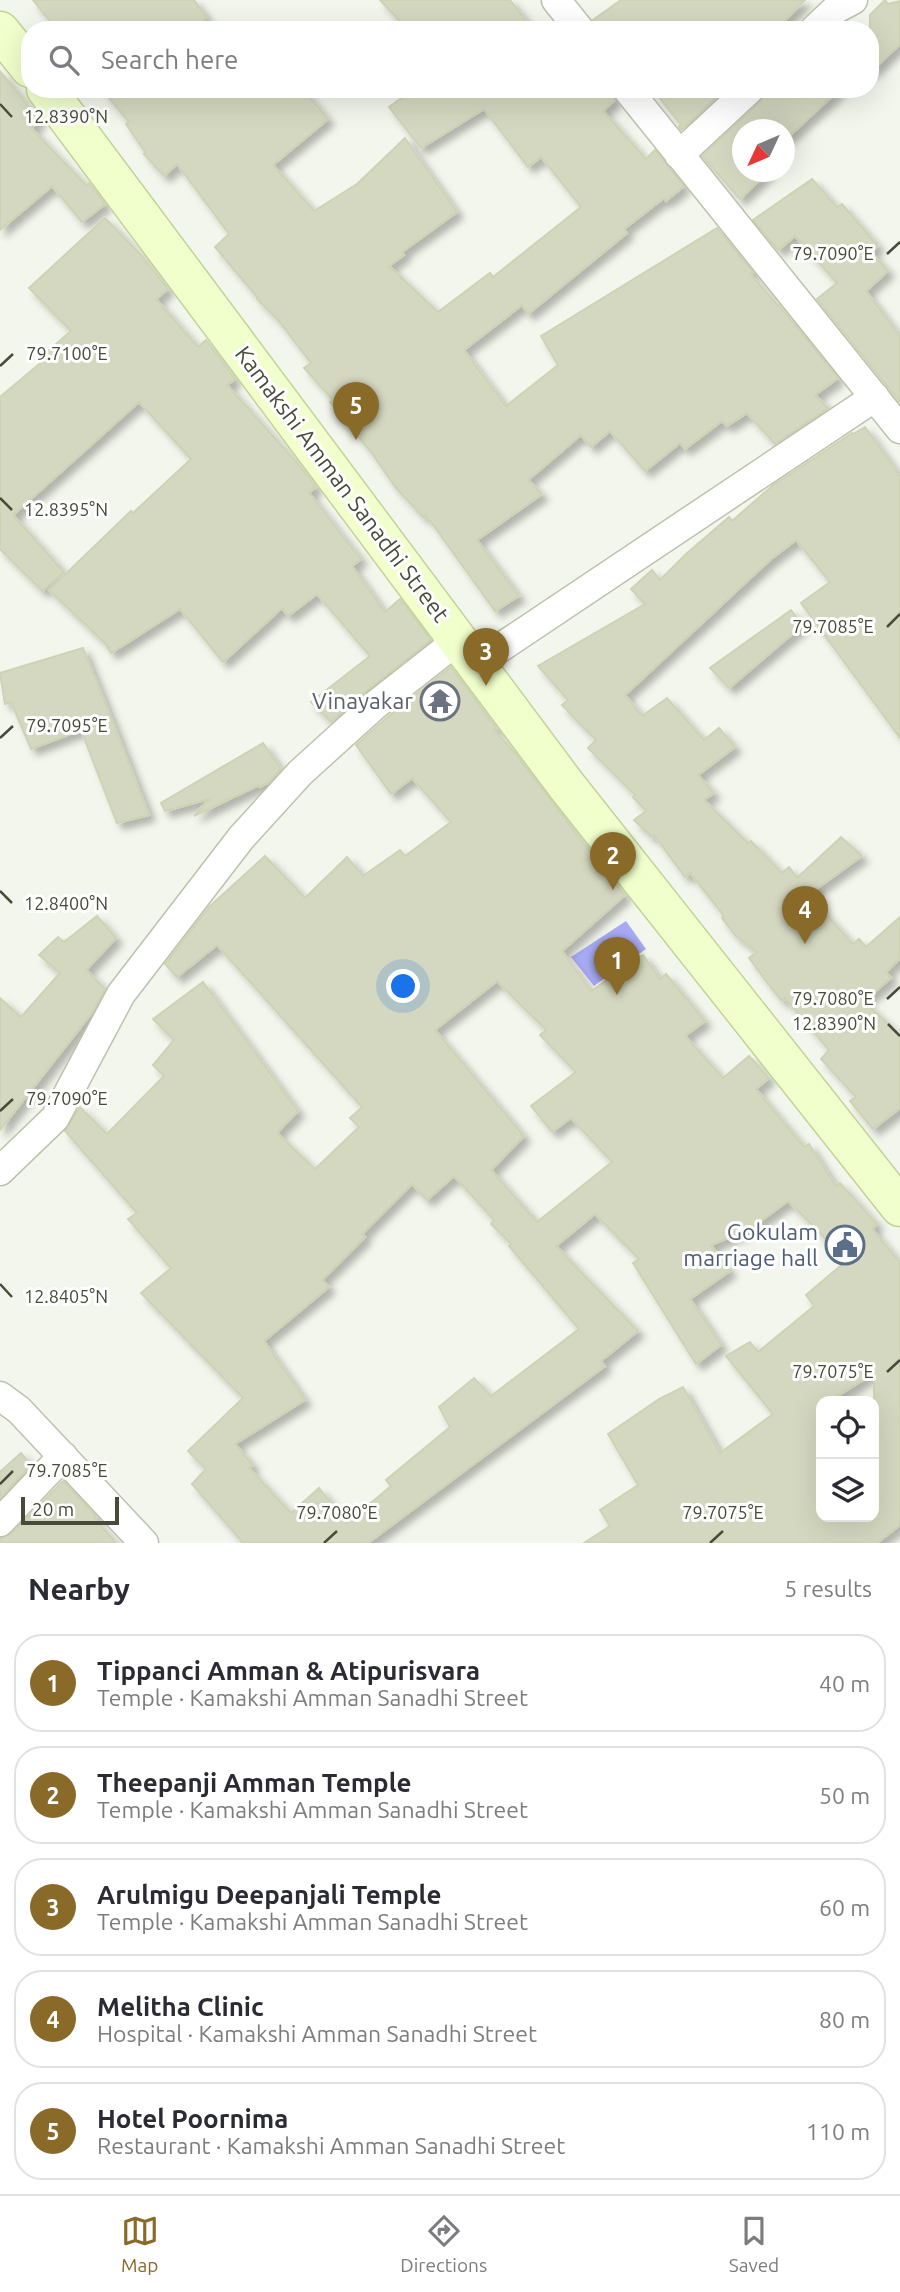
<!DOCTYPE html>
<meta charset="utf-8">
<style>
:root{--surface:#fff;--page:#f7f7f7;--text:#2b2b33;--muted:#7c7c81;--line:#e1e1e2;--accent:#8a6a28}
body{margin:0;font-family:Ubuntu,sans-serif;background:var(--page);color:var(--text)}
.controls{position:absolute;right:21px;bottom:21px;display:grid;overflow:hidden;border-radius:14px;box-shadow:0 7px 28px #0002}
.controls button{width:63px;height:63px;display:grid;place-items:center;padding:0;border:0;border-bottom:2px solid var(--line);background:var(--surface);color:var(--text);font:35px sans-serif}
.compass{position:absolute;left:732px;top:119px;width:63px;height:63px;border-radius:50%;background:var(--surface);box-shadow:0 7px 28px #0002;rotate:226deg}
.scale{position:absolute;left:21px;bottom:18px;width:98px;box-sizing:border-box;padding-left:7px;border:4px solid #484b39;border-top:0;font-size:19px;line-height:24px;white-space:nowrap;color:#484b39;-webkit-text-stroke:5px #fff;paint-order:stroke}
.you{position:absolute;left:404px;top:987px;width:24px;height:24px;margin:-18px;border:5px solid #fff;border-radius:50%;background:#1a73e8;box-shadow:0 0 0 10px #1a73e833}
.badge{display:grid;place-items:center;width:46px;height:46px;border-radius:50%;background:var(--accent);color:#fff;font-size:23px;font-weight:700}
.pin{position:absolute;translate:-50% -58px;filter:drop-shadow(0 2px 4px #0008)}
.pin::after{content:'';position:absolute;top:37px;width:24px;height:21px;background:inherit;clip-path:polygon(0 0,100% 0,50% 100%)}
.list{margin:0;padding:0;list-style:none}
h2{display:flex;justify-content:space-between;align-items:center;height:91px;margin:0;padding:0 28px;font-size:30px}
h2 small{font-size:23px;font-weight:400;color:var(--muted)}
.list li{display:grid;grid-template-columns:46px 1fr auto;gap:21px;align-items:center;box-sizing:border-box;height:98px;margin:0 14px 14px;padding:0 14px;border:2px solid var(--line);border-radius:28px}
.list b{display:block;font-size:26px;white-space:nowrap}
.list p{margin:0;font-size:23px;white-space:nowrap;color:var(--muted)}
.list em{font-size:23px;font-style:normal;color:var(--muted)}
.icon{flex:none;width:38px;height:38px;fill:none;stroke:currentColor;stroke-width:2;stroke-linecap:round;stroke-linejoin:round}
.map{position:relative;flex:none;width:900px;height:1543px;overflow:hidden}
.search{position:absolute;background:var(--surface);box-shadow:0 7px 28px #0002;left:21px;right:21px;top:21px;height:77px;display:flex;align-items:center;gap:18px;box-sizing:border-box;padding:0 24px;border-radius:28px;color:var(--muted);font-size:26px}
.sheet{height:651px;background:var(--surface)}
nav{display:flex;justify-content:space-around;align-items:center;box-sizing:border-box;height:98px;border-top:2px solid var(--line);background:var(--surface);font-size:19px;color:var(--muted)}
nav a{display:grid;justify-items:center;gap:4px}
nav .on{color:var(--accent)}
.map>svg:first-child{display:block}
.water{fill:#a8abf3}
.building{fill:#d5d8c0;stroke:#ced3b3;stroke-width:2;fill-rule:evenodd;filter:url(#shadow)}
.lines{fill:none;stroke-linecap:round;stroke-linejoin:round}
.street-casing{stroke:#bec2ad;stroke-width:31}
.secondary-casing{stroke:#c3d398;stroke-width:41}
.street{stroke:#fff;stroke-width:28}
.secondary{stroke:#f0ffcc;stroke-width:38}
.ticks{fill:none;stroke:#484b39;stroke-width:2.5}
.labels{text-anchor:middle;stroke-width:6;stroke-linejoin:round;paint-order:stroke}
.street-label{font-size:23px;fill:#484b39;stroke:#fff}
.worship-label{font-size:23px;fill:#5b616d;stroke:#fff;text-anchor:end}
.service-label{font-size:23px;fill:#4e5e75;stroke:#fff;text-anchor:end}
.ticks-label{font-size:18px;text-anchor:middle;fill:#484b39;stroke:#fff;stroke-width:6;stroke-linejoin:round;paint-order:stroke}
</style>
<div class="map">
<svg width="900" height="1543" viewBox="0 0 900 1543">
<defs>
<filter id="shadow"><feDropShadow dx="6" dy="6" stdDeviation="3.5" flood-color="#0004"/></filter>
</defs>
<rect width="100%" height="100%" fill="#f3f6ec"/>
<path class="water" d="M626,921L646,949L594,986L571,957Z"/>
<path class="building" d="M33,0H194L207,18L191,30H57Z
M380,0H510L533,30H408Z
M621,0H805L776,30H596L593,20Z
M885,0L888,4L900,1V44L870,73V15Z
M0,71L40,121L31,128L86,185L89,183L105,204L82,222L52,186L0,230Z
M102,89H303L328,119L273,165L314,211L357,184L405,138L457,212L402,252L404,255L389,266L438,312L490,273L493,277L581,207L541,157L528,167L484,109L421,148L389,107L414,89H611L615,100L603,111L646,159L655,150L684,186L666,201L664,198L624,229L627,233L528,314L522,305L464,350L506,406L558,365L541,336L717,228L753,272L750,274L791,320L838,378L815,395L828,408L775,444L747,413L727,426L722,421L685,449L680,443L645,471L610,431L591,447L581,435L528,480L542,494L477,540L519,596L495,611L426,515L424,518L396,488L371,452L330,402L333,400L304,368L311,363L278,320L257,299L258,298L215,247L229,234L177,164L164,176L144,154L145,152L126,124L129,122Z
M653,89H725L681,130L679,127L681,125Z
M766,89H840L785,140V130H743V172H768L740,199L702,156L761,101Z
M812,179L837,207L842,204L878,246L871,252L888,271L866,291L900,336V402L817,299L837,283L795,236L778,250L753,220Z
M105,218L141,255L168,289L156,299L198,347L206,340L235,379L227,385L300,466L316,487L309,493L361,559L352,566L385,612L400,599L431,640L364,693L331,722L311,702L370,656L317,594L288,616L282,608L223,662L180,609L111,653L106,644L49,590L131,511L133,513L191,459L139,402L13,515L64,572L42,591L0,549V397L44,360L41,357L71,331L29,288Z
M865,427L900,476V738L801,603L830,582L796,540L770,560L625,695L642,716L667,698L704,740L719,728L735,747L698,775L714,793L704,800L748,843L751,841L782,873L789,867L797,878L841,837L862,856L808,895L853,944L859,939L866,947L900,917V958L886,972L891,978L864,1001L900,1036V1108L873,1129L850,1101L856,1097L821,1059L829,1050L785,998L782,1001L772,989L749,958L757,952L735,935L722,918L724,916L690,873L685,877L654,835L652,837L634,820L646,811L633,797L635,795L588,748L596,740L562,705L568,700L538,666L645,604L631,589L652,570L660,580L686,554L729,517L732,521L772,486L852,433L853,434Z
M791,610L803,625L729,688L710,668Z
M83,648L106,705L149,815L117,823L81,730L31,749L11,702L5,704L0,673Z
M451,667L496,728L494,730L514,752L604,870L625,895L562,951L591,991L643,955L660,979L666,974L705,1021L685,1036L723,1078L749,1056L769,1078L756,1089L804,1147L809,1144L836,1186L840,1183L877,1224L872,1229L900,1262V1525L877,1543H584L610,1526L600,1510L638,1485L608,1434L659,1399L683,1387L720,1453L773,1414L726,1356L750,1342L758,1352L814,1306L806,1295L845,1262L823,1236L788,1201L750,1229L711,1245L730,1271L690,1299L721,1345L696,1364L633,1263L639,1259L595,1214L556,1246L638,1331L601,1361L605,1366L368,1543H243L192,1484L206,1469L188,1451L243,1398L141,1293L171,1268L128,1219L137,1213L65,1131L80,1107L107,1134L164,1076L153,1065L174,1040L153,1019L203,982L298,1111L277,1133L315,1169L359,1127L350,1118L362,1107L217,945L177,977L165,964L209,907L265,856L305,898L347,857L363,876L400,850L405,856L451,822L412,778L391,794L356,745L385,719ZM497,981L546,1030L540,1035L576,1072L531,1106L552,1132L571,1118L612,1162L537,1222L491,1170L524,1136L435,1030ZM454,1176L494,1220L491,1224L511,1244L509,1246L579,1329L491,1396L474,1378L439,1407L450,1427L386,1480L391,1486L347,1523L319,1488L291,1513L249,1468L253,1465L235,1444L305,1400L264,1341L329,1287L322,1280L365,1237L362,1234L412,1184L427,1200ZM874,1373V1517H821V1401H830Z
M263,743L281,769L268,783L260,787L259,785L194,816L209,799L165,811L161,803Z
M97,916L116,938L86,970L105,989L91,1014L0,1130V998L21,1017L60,973L39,955L58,937L64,942Z
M21,1453L31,1465L0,1498V1472Z
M63,1481L96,1516L94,1518L116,1543H0V1538L12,1533Z"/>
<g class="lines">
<defs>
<path id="street" d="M556,0L580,30
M814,30L836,9L853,0
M627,89L900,429
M679,155L750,89
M476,664L875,397
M0,1171L55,1118L121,994L241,838L300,773L374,706L458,640
M0,1396L19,1410L144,1543
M0,1522L63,1456"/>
<path id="secondary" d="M0,31L30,68
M46,89L566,785L900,1207"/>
</defs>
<use href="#street" class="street-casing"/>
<use href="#secondary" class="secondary-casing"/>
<use href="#street" class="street"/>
<use href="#secondary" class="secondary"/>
</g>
<path class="ticks" d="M0,104L12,117M887,254L900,242M0,366L13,354M0,498L12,510M887,627L900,614M0,738L13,726M0,891L12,903M887,999L900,987M888,1024L900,1036M0,1111L13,1099M0,1284L12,1297M887,1372L900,1360M0,1484L13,1471M324,1543L337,1531M710,1543L723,1531"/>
<defs>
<symbol id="temple-ring" viewBox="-11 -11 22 22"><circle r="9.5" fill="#fff" stroke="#6b7280" stroke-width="1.5"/><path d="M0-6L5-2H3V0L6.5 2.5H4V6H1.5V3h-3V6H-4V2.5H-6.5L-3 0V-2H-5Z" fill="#6b7280"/></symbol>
<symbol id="civic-ring" viewBox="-11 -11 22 22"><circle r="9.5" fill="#fff" stroke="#5c6f8a" stroke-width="1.5"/><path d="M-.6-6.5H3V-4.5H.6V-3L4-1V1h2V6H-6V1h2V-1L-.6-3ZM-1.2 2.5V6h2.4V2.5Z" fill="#5c6f8a"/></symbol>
</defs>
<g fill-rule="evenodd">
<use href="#temple-ring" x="418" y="679" width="44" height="44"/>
<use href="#civic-ring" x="823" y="1223" width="44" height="44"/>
</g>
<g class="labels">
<g class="street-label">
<text transform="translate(342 484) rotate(53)" y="8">Kamakshi Amman Sanadhi Street</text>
</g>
<g class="worship-label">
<text x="413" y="709">Vinayakar</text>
</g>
<g class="service-label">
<text x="818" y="1240">Gokulam<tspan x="818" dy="26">marriage hall</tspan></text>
</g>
</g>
<g class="ticks-label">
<text x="66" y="123">12.8390°N</text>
<text x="833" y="260">79.7090°E</text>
<text x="67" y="360">79.7100°E</text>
<text x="66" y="516">12.8395°N</text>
<text x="833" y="633">79.7085°E</text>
<text x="67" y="732">79.7095°E</text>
<text x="66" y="910">12.8400°N</text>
<text x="833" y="1005">79.7080°E</text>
<text x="834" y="1030">12.8390°N</text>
<text x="67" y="1105">79.7090°E</text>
<text x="66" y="1303">12.8405°N</text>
<text x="833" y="1378">79.7075°E</text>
<text x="67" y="1477">79.7085°E</text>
<text x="337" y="1519">79.7080°E</text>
<text x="723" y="1519">79.7075°E</text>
</g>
</svg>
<div class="controls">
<button><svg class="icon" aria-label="locate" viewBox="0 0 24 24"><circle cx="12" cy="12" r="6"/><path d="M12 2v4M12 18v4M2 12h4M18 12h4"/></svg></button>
<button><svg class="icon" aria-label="layers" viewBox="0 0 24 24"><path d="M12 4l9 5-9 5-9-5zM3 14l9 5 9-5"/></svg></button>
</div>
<svg class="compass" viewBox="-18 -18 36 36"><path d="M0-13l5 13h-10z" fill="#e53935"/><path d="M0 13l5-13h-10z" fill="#7c7c81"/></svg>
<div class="scale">20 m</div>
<div class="you"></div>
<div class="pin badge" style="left:617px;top:995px">1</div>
<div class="pin badge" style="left:613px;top:890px">2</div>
<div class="pin badge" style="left:486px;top:686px">3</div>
<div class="pin badge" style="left:805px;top:944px">4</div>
<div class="pin badge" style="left:356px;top:440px">5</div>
<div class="search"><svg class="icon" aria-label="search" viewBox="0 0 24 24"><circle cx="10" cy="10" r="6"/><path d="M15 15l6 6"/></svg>Search here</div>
</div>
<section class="sheet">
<h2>Nearby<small>5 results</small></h2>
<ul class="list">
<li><span class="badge">1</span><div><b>Tippanci Amman &amp; Atipurisvara</b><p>Temple · Kamakshi Amman Sanadhi Street</p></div><em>40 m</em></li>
<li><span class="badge">2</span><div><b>Theepanji Amman Temple</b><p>Temple · Kamakshi Amman Sanadhi Street</p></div><em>50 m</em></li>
<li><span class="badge">3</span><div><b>Arulmigu Deepanjali Temple</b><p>Temple · Kamakshi Amman Sanadhi Street</p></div><em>60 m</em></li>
<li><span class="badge">4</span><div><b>Melitha Clinic</b><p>Hospital · Kamakshi Amman Sanadhi Street</p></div><em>80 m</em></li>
<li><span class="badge">5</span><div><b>Hotel Poornima</b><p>Restaurant · Kamakshi Amman Sanadhi Street</p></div><em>110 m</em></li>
</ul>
</section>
<nav>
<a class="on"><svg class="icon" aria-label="map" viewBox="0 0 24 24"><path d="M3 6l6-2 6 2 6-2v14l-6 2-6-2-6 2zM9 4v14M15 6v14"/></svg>Map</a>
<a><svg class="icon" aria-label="directions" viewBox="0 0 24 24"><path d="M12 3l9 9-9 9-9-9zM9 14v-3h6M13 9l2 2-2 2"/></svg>Directions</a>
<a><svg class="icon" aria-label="saved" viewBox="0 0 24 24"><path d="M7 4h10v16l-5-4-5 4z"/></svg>Saved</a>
</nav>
